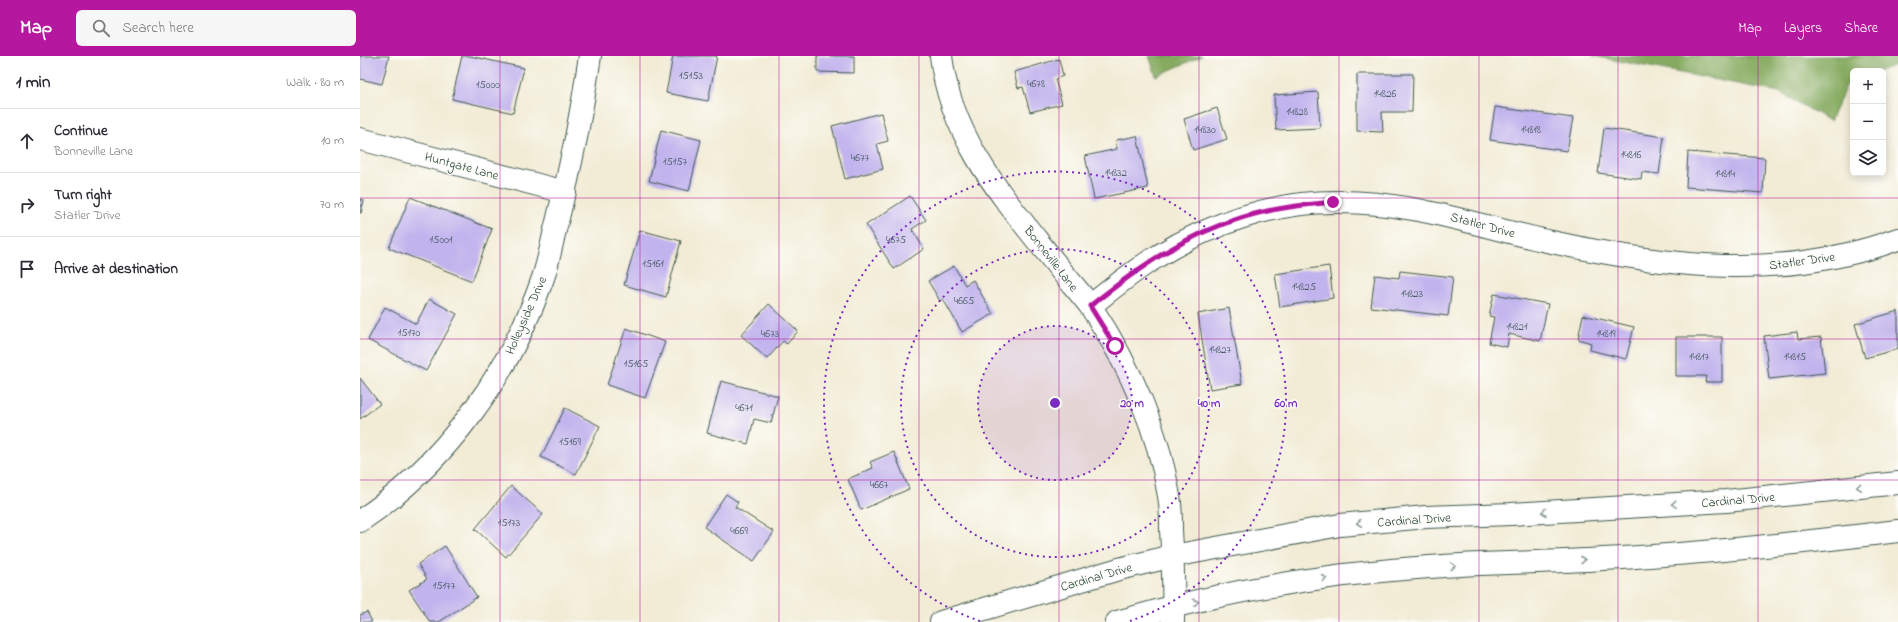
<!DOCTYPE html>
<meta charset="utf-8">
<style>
:root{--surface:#fff;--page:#f7f7f7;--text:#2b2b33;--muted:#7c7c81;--line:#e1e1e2;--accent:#b5179e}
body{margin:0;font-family:"Indie Flower",sans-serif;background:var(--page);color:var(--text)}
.controls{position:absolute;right:12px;top:12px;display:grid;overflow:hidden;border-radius:6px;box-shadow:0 2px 10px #0003}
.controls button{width:36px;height:36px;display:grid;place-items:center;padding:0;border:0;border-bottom:1px solid var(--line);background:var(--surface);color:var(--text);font:20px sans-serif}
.stop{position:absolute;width:12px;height:12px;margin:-9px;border:3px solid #b5179e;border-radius:50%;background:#fff}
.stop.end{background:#b5179e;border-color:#fff;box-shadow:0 1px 4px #0008}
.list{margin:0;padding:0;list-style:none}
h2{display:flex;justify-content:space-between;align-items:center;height:52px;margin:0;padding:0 16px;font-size:17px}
h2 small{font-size:13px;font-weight:400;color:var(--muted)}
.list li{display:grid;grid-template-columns:26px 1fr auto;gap:12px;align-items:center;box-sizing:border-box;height:64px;padding:0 16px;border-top:1px solid var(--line)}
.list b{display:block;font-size:15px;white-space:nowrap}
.list p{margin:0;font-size:13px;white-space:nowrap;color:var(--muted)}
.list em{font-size:13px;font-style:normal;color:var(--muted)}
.icon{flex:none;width:22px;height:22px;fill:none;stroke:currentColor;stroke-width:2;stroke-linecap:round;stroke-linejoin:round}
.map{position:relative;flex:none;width:1538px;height:566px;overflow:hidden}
header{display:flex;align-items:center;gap:24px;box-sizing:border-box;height:56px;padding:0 20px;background:var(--accent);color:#fff}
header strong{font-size:19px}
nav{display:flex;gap:22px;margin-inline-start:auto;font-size:14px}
.search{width:280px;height:36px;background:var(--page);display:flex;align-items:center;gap:10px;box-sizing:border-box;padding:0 14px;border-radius:6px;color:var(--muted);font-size:15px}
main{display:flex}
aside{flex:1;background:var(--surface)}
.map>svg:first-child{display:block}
.forest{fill:#86ab60;stroke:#52744a}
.building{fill:#c1b3ed}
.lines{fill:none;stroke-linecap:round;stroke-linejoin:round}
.minor-casing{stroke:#3f574c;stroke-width:24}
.major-casing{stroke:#3f574c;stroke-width:24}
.minor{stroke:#fff;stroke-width:22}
.major{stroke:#fff;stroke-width:22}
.oneway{stroke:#8f9e9a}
.route{stroke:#b5179e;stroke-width:5}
.grid{fill:none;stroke:#b5179e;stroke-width:1;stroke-opacity:0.55}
.ring{fill:none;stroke:#7b2cbf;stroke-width:2;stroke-dasharray:2 4}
.labels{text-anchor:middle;stroke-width:3;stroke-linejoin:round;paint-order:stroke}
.number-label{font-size:11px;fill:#485a62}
.street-label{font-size:13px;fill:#1f3d34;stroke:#fdfcf7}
.centre{fill:#7b2cbf;stroke:#fdfcf7;stroke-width:2}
.ring-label{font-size:12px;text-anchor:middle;font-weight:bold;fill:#7b2cbf;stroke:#fdfcf7;stroke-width:3;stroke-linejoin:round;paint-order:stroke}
</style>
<header>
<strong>Map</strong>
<div class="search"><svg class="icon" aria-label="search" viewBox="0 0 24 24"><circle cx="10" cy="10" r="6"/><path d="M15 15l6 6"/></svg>Search here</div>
<nav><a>Map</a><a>Layers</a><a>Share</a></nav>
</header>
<main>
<aside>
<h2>1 min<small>Walk · 80 m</small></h2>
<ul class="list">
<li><svg class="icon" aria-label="ahead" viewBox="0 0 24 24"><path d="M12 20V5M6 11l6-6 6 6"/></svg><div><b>Continue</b><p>Bonneville Lane</p></div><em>10 m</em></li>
<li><svg class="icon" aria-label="right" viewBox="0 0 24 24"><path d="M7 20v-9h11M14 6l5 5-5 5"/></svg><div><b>Turn right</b><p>Statler Drive</p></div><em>70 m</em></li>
<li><svg class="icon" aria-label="arrive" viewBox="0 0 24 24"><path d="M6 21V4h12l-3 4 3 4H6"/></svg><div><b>Arrive at destination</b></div></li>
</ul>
</aside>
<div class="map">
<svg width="1538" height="566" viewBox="0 0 1538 566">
<rect width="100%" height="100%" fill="#fdfcf7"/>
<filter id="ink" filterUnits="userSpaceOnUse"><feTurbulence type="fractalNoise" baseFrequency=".025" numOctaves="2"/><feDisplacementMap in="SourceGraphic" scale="8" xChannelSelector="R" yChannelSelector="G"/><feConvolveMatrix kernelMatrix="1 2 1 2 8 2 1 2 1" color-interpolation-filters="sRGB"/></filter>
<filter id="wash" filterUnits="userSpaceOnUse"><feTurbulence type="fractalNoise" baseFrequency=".012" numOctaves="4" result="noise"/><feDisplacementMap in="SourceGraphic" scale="16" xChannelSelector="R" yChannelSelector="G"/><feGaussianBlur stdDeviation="0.9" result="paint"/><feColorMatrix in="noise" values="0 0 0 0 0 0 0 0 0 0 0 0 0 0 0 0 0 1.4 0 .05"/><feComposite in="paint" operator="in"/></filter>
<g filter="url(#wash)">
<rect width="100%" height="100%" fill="#f2ecd6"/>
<path class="forest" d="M789,0H842L796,20Z
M1233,0H1538V8L1520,15H1493V26L1487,28L1470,65L1419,36Z"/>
<g id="blocks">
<path class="building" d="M0,0H29L22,28L0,23Z
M102,0H110L164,12L153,57L92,43Z
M313,0H357L348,45L306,37Z
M457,0H494V17L457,16Z
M699,3L703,20L695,23L702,48L670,56L663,31L658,32L654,16Z
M997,18H1053L1052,56H1022L1023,76L997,75Z
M958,36L960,72L916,74L914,39Z
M1135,51L1213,62L1207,95L1130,84Z
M857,52L867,83L833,94L824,63Z
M521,57L528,85L517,88L523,113L485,123L472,70Z
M1244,72L1304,81L1299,118L1282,116L1281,123L1238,117Z
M301,74L341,84L329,135L289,125Z
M777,80L788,132L734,143L725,100L757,93L756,84Z
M1328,96L1405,102L1403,137L1326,131Z
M550,140L566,164L552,173L564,193L534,213L506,169Z
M50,141L132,173L112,225L29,192Z
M0,143L4,144L1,157H0Z
M280,174L321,185L306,241L264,229Z
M594,210L605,229L613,224L633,258L602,276L583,243L580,245L568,225Z
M969,210L973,242L920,251L915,218Z
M1040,215L1093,221L1088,260L1011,251L1015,219L1039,222Z
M1134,238L1188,248L1180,285L1149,278L1147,291L1129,287L1134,261L1129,260Z
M69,243L97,258L66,315L8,284L25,251L56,268Z
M409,248L438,275L427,288L423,285L407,303L381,279Z
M869,252L882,328L850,333L838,258Z
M1538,255V293L1505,302L1495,268Z
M1223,259L1274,271L1266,303L1230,294L1231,287L1218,283Z
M266,272L305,286L285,342L247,329Z
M1437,276L1438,283L1461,281L1465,317L1409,323L1404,280Z
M1316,281H1362V326H1345L1346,320H1316Z
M0,322L20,348L0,363Z
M361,325L418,340L411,367L394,363L388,388L347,377Z
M205,352L240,370L216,418L181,401Z
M534,396L549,433L501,454L488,423L513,412L510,406Z
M151,430L183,458L146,501L115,473Z
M366,438L378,446L375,451L414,476L394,505L344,471Z
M85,490L117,541L79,566H70L49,534L67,523L58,508Z
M7,556L12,566H0V559Z"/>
</g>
</g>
<g filter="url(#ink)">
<use href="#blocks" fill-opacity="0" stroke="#3f574c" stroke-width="1"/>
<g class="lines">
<defs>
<path id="minor" d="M581,0C591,88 651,150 703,217C712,228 722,239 731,251C768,307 798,373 809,440C811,451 811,463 811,474C813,505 814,535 813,566
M0,83L205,136
M730,250C752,233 774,214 798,200C850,168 913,146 975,146C1051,145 1114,169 1187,185C1305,211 1422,226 1538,183
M0,465C84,409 150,318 183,222C189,204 192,185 197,166C211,111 222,56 230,0"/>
<path id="major" d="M581,566L759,513L813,500L980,469L1066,461L1151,458L1366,445L1538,427
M757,566C858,536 964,518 1069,511C1126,506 1185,507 1243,503C1342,498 1440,487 1538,475"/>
</defs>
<use href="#minor" class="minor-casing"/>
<use href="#major" class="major-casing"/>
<use href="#minor" class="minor"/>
<use href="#major" class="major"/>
</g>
<defs><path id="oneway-chevron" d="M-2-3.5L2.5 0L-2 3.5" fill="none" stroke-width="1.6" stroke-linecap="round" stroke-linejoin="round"/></defs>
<g class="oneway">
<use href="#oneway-chevron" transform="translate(1499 431) rotate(174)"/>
<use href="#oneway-chevron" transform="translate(1314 448) rotate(177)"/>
<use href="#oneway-chevron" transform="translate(1184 456) rotate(177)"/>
<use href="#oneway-chevron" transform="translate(999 467) rotate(174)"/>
<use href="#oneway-chevron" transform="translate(1223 504) rotate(-2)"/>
<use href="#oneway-chevron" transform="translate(1093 510) rotate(-2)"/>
<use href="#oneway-chevron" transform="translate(964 522) rotate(-9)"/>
<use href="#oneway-chevron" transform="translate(836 546) rotate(-12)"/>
</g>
</g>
<g class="lines" filter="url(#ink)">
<path class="route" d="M755,290L730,250C777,213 825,178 884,161C913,152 943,149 973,146"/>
</g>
<path class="grid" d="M140,0V566M280,0V566M419,0V566M559,0V566M699,0V566M839,0V566M979,0V566M1119,0V566M1258,0V566M1398,0V566M0,142H1538M0,283H1538M0,424H1538"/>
<circle cx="695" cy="347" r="77" fill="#7b2cbf" fill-opacity=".12"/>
<g class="ring">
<circle cx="695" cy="347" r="77"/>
<circle cx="695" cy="347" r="154"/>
<path d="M620 565A231 231 0 1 1 770 565"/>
</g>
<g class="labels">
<g class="number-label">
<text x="331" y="23">15153</text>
<text x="676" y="31">4678</text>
<text x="128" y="32">15000</text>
<text x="1025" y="41">14826</text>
<text x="937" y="59">14828</text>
<text x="845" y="77">14830</text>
<text x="1171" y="77">14818</text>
<text x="1271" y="102">14816</text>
<text x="500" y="105">4677</text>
<text x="315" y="109">15157</text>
<text x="756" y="120">14832</text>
<text x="1365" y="121">14814</text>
<text x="81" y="187">15001</text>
<text x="536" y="187">4675</text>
<text x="293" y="211">15161</text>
<text x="944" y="234">14825</text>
<text x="1052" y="241">14823</text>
<text x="604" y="248">4665</text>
<text x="1157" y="274">14821</text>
<text x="49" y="280">15170</text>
<text x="410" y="281">4673</text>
<text x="1246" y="281">14819</text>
<text x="860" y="297">14827</text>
<text x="1339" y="304">14817</text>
<text x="1435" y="304">14815</text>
<text x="276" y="311">15165</text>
<text x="384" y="355">4671</text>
<text x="210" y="389">15169</text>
<text x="519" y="432">4667</text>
<text x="149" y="470">15173</text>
<text x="379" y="478">4669</text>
<text x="84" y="533">15177</text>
</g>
<g class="street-label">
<text transform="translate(102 109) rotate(15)" y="5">Huntgate Lane</text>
<text transform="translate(1123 168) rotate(15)" y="5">Statler Drive</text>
<text transform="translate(692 202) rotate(52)" y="5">Bonneville Lane</text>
<text transform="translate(1442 204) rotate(-8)" y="5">Statler Drive</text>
<text transform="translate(165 259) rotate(-66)" y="5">Holleyside Drive</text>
<text transform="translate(1378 443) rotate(-5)" y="5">Cardinal Drive</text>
<text transform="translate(1054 463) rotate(-4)" y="5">Cardinal Drive</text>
<text transform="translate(736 520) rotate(-16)" y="5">Cardinal Drive</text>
</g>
</g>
<circle cx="695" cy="347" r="6" class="centre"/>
<g class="ring-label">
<text x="772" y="351">20 m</text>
<text x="849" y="351">40 m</text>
<text x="926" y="351">60 m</text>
</g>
</svg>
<div class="controls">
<button>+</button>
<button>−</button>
<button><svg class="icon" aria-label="layers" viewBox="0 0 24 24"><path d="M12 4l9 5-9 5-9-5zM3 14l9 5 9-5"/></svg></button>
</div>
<div class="stop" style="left:755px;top:290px"></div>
<div class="stop end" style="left:973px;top:146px"></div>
</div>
</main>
